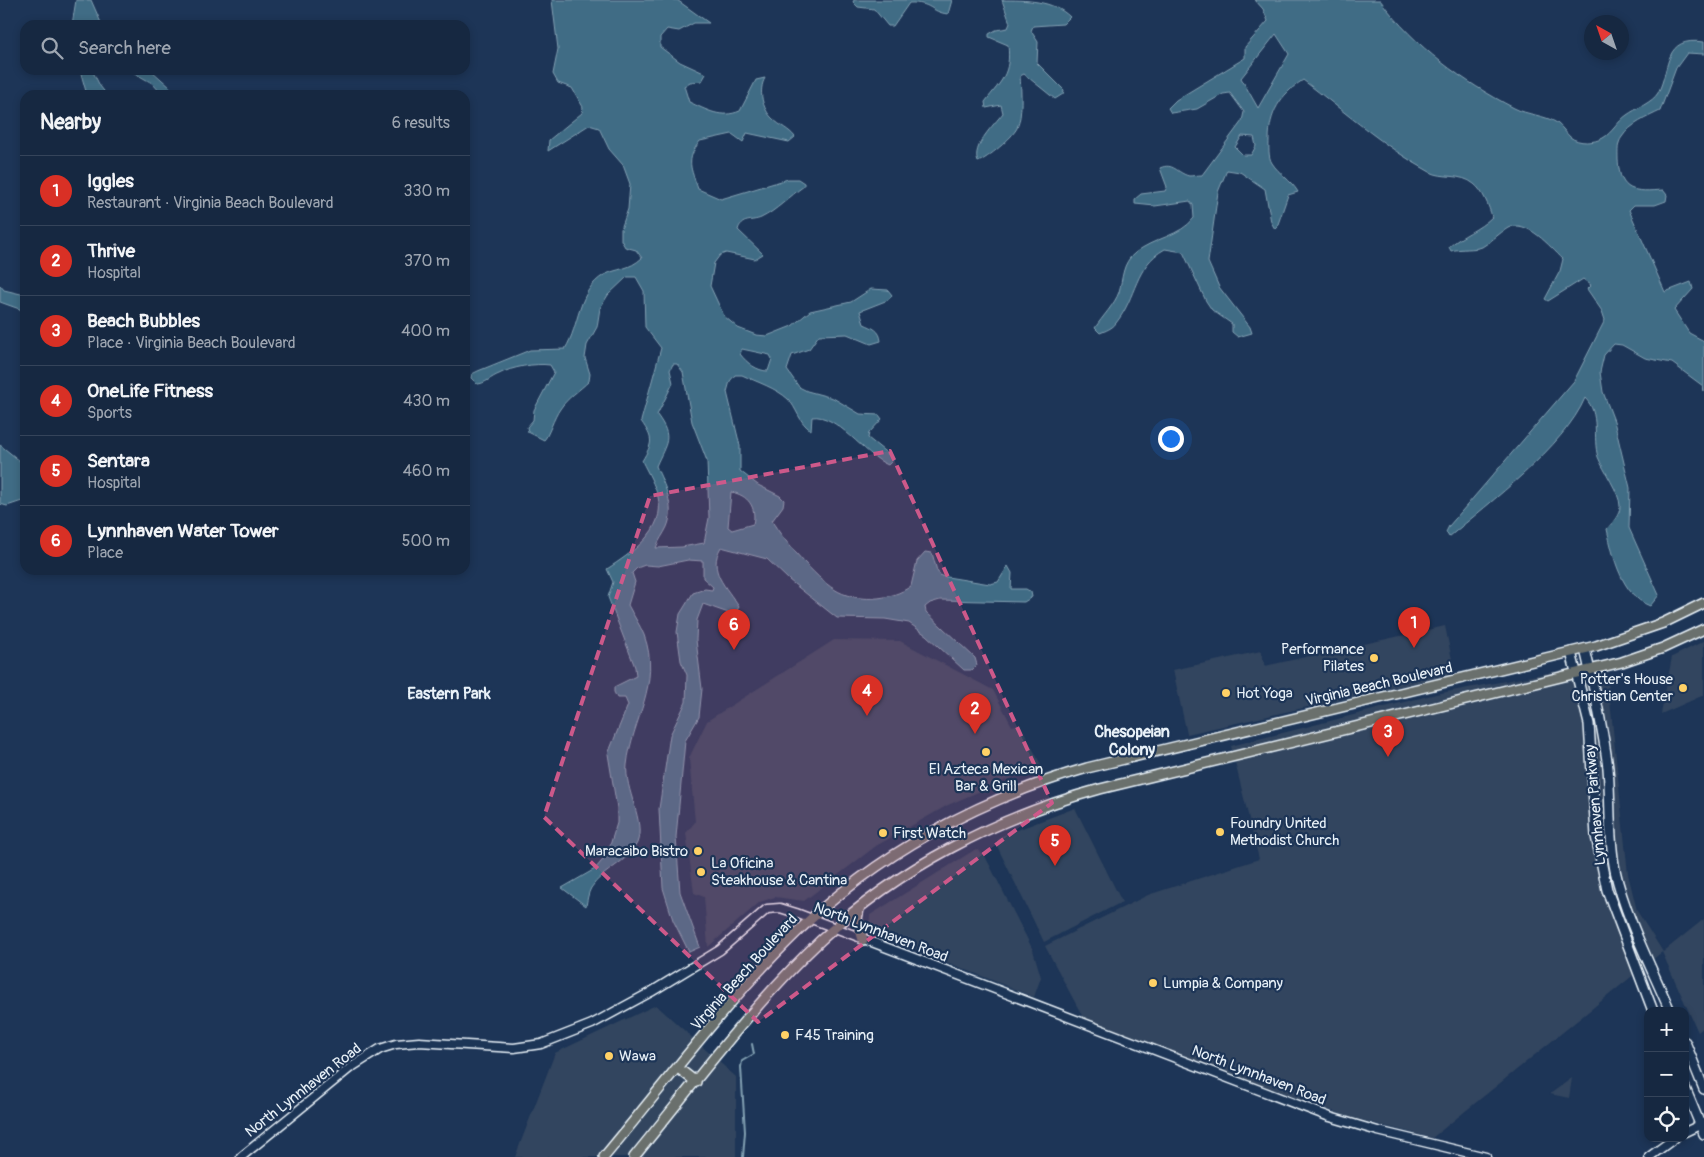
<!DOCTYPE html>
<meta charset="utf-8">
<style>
:root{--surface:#162841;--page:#1f3048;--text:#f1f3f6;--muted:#9ea6b1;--line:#35445a;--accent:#d93025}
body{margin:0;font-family:Pangolin,sans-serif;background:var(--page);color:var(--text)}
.controls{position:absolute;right:15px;bottom:15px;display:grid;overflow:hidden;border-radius:10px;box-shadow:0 2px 8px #0003}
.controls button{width:45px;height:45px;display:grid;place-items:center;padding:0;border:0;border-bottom:1px solid var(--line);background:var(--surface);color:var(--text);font:25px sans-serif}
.compass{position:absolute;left:1584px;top:15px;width:45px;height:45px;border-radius:50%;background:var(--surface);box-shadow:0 2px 8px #0003;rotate:320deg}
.you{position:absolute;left:1170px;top:438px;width:18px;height:18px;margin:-12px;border:4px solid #fff;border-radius:50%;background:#1a73e8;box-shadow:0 0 0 8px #1a73e833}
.badge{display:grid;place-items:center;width:32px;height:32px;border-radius:50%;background:var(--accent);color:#fff;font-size:16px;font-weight:700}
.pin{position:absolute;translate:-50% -41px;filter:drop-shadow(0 1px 2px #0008)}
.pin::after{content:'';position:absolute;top:26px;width:18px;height:15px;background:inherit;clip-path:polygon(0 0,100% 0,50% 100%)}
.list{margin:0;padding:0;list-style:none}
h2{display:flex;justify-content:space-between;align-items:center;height:65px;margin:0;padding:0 20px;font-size:21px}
h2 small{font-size:16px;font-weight:400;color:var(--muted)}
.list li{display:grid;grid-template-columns:32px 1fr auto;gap:15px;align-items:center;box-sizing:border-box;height:70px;padding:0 20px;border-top:1px solid var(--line)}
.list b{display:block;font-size:19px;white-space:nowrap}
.list p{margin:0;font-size:16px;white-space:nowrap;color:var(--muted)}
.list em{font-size:16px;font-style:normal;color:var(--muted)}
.icon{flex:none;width:28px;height:28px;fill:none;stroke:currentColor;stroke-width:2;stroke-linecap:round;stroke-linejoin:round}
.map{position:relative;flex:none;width:1704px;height:1157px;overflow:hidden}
.search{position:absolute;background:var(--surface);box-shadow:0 2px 8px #0003;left:20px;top:20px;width:450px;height:55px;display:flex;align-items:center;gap:12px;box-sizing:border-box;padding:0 18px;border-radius:15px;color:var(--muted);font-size:19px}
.panel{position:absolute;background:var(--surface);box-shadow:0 2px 8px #0003;left:20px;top:90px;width:450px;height:485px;border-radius:15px}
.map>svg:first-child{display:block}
.built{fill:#32455e}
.water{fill:#406c85;stroke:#83a1b3;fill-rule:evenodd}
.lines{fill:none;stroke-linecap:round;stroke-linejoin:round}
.stream{stroke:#83a1b3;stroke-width:2}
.tertiary-casing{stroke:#e8f1f8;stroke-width:11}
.secondary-casing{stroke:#e8f1f8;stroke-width:12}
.primary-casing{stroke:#e8f1f8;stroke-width:12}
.tertiary{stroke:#1d3557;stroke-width:8}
.secondary{stroke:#1d3557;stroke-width:9}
.primary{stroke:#6b706d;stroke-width:9}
.marked{fill:#cd598a;fill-opacity:0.2;stroke:#cd598a;stroke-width:4;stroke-dasharray:10 6;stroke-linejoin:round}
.poi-dot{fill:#ffd166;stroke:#1d3557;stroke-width:2}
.labels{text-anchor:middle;stroke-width:4.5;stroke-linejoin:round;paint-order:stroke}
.poi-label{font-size:15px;fill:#e8f1f8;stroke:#1d3557;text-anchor:start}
.street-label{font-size:15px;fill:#e8f1f8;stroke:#1d3557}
.neighbourhood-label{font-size:16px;font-weight:bold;fill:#e8f1f8;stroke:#1d3557}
</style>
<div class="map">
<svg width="1704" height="1157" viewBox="0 0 1704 1157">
<rect width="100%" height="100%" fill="#1d3557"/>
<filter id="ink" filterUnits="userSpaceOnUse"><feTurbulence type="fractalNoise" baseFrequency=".02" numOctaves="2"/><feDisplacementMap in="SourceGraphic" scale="10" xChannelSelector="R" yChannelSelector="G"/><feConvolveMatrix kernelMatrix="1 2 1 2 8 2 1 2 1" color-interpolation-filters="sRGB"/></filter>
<g filter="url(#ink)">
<path class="built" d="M1445,626L1455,674L1187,734L1173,670L1261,651L1265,666Z
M834,640L900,641L993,690L1012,726L1020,724L1041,765L948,805L876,846L804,901L775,897L760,902L708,947L704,897L694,893L686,833L695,822L689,758L707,721Z
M1704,641V695L1661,714L1672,657Z
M1606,662L1628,874L1637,911L1663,952L1704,919V1027L1698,1032L1662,952L1432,1138L1349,1117L1085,1021L1045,946L1148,895L1259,859L1231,746L1436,694Z
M1075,808L1122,902L1044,942L996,844L999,837Z
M976,849L985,856L1033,950L1041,977L1034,997L869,931L870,915Z
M656,1005L736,1077V1157H515L555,1053Z
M1572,1078L1569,1098L1550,1094Z"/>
<path class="water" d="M76,0H91L102,25H72Z
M552,0H677L709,23H694L679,31L667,29L660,37V47L680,62L706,74L702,81L690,82L684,86L689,102C707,110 721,119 740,111L756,80L765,78C758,90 762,109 773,119C780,126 789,129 795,137L789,142L747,133L743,142L732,134L700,141C685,161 691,168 698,189L721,199L788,179H798L804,183V186C790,196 776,211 761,218C752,222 741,218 738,230L763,254L755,259L726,253L720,255L714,263L710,286L724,316L738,328L756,335L767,336L792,326L810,311L851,302L871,289L888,290L892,295L888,300L860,311L864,324C873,328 880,330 881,341L871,344L847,334L819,335L809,349L792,355L787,370L799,387L807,391L833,398L860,414L879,415L882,419L869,433L868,438L894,459L888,465C864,455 837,413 812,417L811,430C799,423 797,408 788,399C776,388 757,382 742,375H735L730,381L727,392L740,446V471L758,485L780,496L784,500L783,506L772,521C782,539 817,579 834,589C855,603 891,601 911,586L917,561L925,552L932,553L937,571L941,576L990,584L998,582L1008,566L1012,573L1011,589H1026L1031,592L1032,597L1024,602L940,600L930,603L925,607L926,612L975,658L977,665L972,670H964L926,635L909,623L885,619L837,618L789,580L767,559L721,547C707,571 726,586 739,607L734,615L703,604L697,620L696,640L702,689L699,717L685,741L676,837L680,892L700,947L689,952L673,920L663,888L659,809L670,735L686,702L687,675L681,661L677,632L680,614L693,593L705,589L712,590L713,587L703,578V561L688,560L658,566L645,565L637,568L632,573L635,582L628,605C633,615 640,625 644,635C662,684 632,719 627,765C624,790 646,821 637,843C629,862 602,870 591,888C588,893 587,901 586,906L562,888L595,869L607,855L617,823V808L608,754L628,705L625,698H617L614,692V687L636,676L635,667L608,597L613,582L607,569C630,554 667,530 658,497C655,485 648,473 642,461C653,442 654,440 641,421L661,348L645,327L644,291L636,277H627L608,295L600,308L597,327L587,345L585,358L590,374L589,381C580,390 567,398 560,409C554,417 548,437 544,440L528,432L527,427L533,420L534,410L554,372L550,365C535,363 512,367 499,374C491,377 485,384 477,384L471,378L472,374L478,371L530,350L565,349C580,325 577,291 604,275C618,268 629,270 642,258L636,250L625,247L621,240V229L628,209L630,184L623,165L609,149L599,128L589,125L548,151L549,140L582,113L583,107L572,88L558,83L553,74L558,49ZM742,349L770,355L772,359L768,371C757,371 747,363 740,354ZM673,364H677L683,372L692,422L707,461L709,518L704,543L682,547L656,548C658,541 664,534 667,527C676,506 664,485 656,466C666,443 674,438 657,415L673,383L670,370ZM731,492C748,495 757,507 753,524L732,530L728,527Z
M854,0H952L948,14C930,12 932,2 909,3L893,26H888L874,9L858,7L853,2Z
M1002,0C1025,0 1053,0 1070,17L1063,24L1033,26L1031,31L1038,42L1037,63L1064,90L1063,94L1055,99L1024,74L1020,76C1021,90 1023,115 1017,128C1012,138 988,158 978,162C971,146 994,125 1003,113L1001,105L986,108L985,102C1002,80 1011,74 1008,45L989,37V34L996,30L1008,28L1010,23Z
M1255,0H1380C1416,48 1462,81 1514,108C1527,115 1545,115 1557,123C1562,127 1566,133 1570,137C1579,144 1594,143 1603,138C1612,133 1618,121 1627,115C1635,109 1653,102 1658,93C1671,67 1663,36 1704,42V54L1687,53L1676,68L1660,111C1648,117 1630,124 1622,137C1617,143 1618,152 1618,160C1620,193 1635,192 1663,190L1667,195L1666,201L1655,205H1634L1629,210L1665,292L1691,282L1693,289L1674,310L1689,333L1704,341V391L1703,386L1672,363L1645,358L1622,345L1614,344L1604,355L1600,372L1603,392L1614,421L1630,488L1629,528L1659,595L1650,606C1621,595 1613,556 1607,529C1613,522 1620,515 1620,506C1620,493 1603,470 1598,457C1592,437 1601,414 1585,398C1565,446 1489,503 1449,537L1446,532L1449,526L1574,381L1605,320L1602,311L1587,289L1591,285L1583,279L1548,301L1545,299L1560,271L1563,259C1550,247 1527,218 1508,228C1499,233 1491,242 1482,247C1475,250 1461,248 1451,251L1449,247C1462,235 1479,230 1492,217C1489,206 1483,191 1474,184C1461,173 1443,179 1430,172C1384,147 1344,111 1303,80C1280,95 1269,113 1269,140C1269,147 1268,157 1272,163C1279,174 1291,180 1298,192L1288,195L1277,227L1275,229L1271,222L1265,189L1240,172L1227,170L1218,192L1208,262L1219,287L1250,327L1252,333L1238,337L1232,332V324L1212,310L1206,301L1183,252L1165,249C1134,266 1137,297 1116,323C1113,328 1105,331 1100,333L1095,328C1102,317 1115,304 1119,292C1123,278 1122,263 1135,253C1153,238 1181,236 1194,218L1193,205L1190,201L1155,206L1135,204V199L1141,194L1165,191L1167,187L1160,168C1173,162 1177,173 1189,176C1192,176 1198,175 1202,175L1242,121L1244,112L1230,93L1223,94L1197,109L1171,113L1168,108L1176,100L1245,58V47L1268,21L1263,9ZM1276,34L1289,54L1258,108L1241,78ZM1242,136L1254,137L1256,146L1251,155H1243L1235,147Z
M80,70H92L100,86L107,95H87Z
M129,70H151L171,88L174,95H163L152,83Z
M0,285L4,290L25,295V311L0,302Z
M0,445L25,465V500L7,506L0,504Z"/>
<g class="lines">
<path class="stream" d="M743,1157L745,1132L741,1067L742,1061L754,1054L752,1044"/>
<defs>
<path id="tertiary" d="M1685,1132L1704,1123
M241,1157L350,1068L380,1049L396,1044L419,1042L514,1048L541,1044L592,1024L651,992L720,950L767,909L780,908L796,913L1330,1117L1378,1131L1486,1157
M1649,1157L1675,1138"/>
<path id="secondary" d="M1585,649C1594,688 1603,728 1608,768C1611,802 1608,836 1615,870C1624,914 1652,969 1670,1011
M1571,652L1589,724L1596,836L1607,890L1653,1011
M1685,1042L1704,1089
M1685,1088L1704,1134"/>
<path id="primary" d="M859,909L857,919L863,940
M678,1068L696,1082
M604,1157C667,1082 726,1001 796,933C877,854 979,799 1087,768L1596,646L1663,623L1704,603
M634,1157C694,1084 752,1005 821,940C900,867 997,817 1100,789L1622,662L1663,648L1704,629"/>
</defs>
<use href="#tertiary" class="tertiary-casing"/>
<use href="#secondary" class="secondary-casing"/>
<use href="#primary" class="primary-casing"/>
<use href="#tertiary" class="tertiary"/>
<use href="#secondary" class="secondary"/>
<use href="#primary" class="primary"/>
</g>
</g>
<path class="marked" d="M890,451L1052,803L758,1022L544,817L650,496Z"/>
<g class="poi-dot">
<circle cx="1374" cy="658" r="5"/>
<circle cx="1683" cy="688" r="5"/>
<circle cx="1226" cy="693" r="5"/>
<circle cx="986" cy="752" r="5"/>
<circle cx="1220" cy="832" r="5"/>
<circle cx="883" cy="833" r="5"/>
<circle cx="698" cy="851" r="5"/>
<circle cx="701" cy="872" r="5"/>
<circle cx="1153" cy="983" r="5"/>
<circle cx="785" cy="1035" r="5"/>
<circle cx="609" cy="1056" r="5"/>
</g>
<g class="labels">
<g class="poi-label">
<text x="1364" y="654" text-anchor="end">Performance<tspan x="1364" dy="17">Pilates</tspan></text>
<text x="1673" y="684" text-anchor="end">Potter's House<tspan x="1673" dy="17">Christian Center</tspan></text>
<text x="1236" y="698">Hot Yoga</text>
<text x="986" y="774" text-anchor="middle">El Azteca Mexican<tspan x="986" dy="17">Bar &amp; Grill</tspan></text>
<text x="1230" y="828">Foundry United<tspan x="1230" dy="17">Methodist Church</tspan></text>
<text x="893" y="838">First Watch</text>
<text x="688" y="856" text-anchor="end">Maracaibo Bistro</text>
<text x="711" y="868">La Oficina<tspan x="711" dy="17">Steakhouse &amp; Cantina</tspan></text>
<text x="1163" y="988">Lumpia &amp; Company</text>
<text x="795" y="1040">F45 Training</text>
<text x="619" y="1061">Wawa</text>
</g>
<g class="street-label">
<text transform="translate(1379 684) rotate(-13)" y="5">Virginia Beach Boulevard</text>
<text transform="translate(1595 805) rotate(-95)" y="5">Lynnhaven Parkway</text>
<text transform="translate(881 932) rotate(21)" y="5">North Lynnhaven Road</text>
<text transform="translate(744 972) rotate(-48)" y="5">Virginia Beach Boulevard</text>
<text transform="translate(1259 1075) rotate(21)" y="5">North Lynnhaven Road</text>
<text transform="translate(303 1090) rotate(-38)" y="5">North Lynnhaven Road</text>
</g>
<g class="neighbourhood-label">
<text x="449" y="699">Eastern Park</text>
<text x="1132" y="737">Chesopeian<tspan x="1132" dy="18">Colony</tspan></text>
</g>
</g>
</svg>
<div class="controls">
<button>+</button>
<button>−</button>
<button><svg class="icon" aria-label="locate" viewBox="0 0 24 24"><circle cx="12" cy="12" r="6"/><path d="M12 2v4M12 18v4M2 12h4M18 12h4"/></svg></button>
</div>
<svg class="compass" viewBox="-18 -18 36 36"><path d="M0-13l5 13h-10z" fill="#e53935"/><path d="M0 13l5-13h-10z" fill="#9ea6b1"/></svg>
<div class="you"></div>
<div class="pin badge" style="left:1414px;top:648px">1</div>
<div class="pin badge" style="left:975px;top:734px">2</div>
<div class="pin badge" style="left:1388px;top:757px">3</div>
<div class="pin badge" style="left:867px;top:716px">4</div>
<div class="pin badge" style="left:1055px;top:866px">5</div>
<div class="pin badge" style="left:734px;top:650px">6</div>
<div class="search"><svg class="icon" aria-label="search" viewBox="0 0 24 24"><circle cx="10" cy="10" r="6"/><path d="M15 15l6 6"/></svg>Search here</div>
<section class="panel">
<h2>Nearby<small>6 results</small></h2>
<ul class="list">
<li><span class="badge">1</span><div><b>Iggles</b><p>Restaurant · Virginia Beach Boulevard</p></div><em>330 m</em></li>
<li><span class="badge">2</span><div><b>Thrive</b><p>Hospital</p></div><em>370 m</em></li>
<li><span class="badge">3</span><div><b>Beach Bubbles</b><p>Place · Virginia Beach Boulevard</p></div><em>400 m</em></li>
<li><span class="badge">4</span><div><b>OneLife Fitness</b><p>Sports</p></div><em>430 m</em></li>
<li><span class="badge">5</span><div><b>Sentara</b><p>Hospital</p></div><em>460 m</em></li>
<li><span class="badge">6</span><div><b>Lynnhaven Water Tower</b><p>Place</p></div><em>500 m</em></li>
</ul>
</section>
</div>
